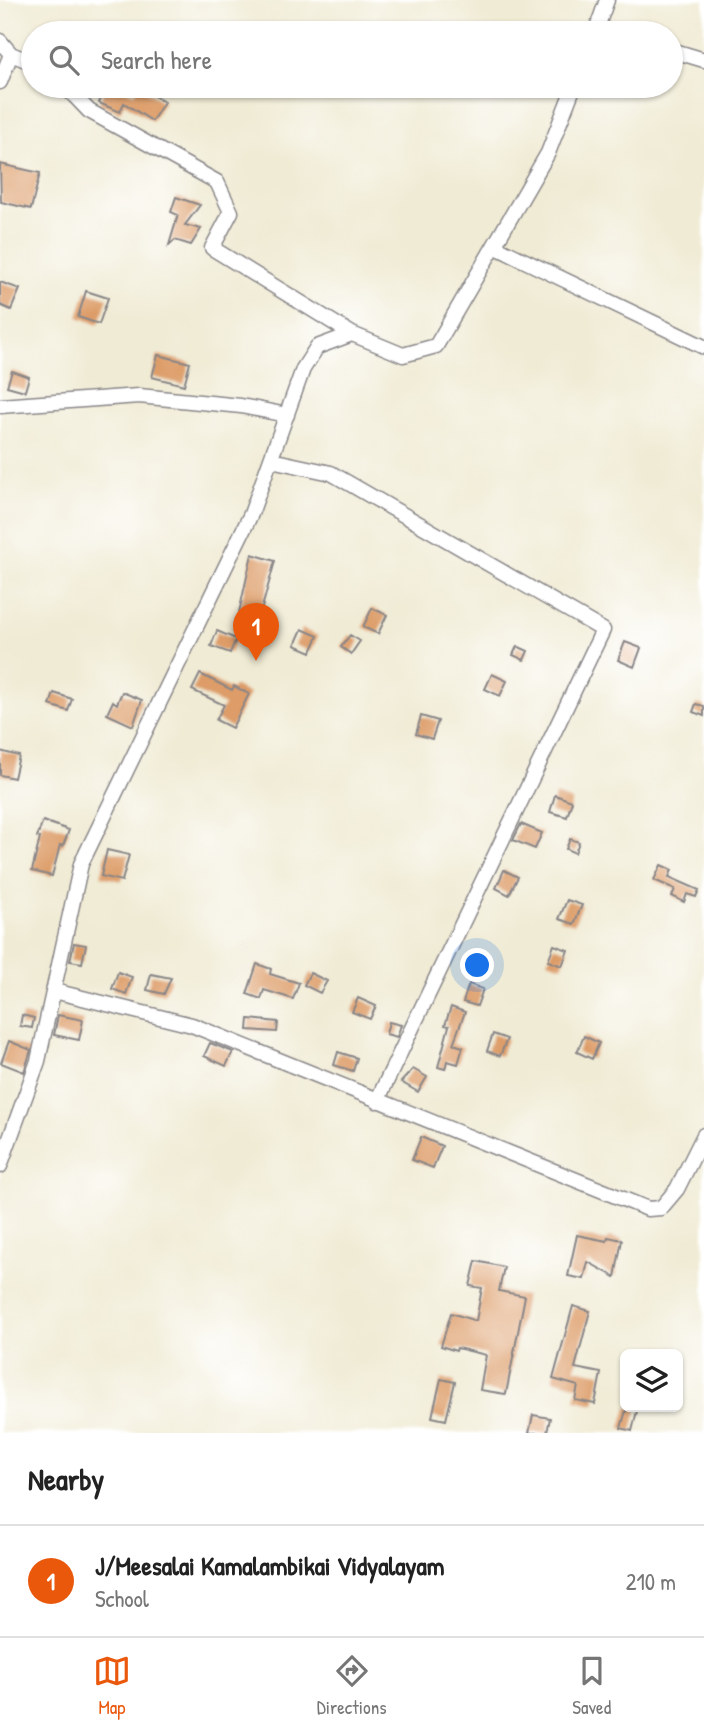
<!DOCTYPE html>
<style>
:root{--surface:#fff;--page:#f2f2f2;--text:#222;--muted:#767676;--line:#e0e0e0;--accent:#ea580c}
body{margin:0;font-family:"Patrick Hand",sans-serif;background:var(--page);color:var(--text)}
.controls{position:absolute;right:21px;bottom:21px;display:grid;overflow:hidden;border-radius:10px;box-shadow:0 2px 5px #0004}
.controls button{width:63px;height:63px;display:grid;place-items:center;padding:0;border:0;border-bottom:2px solid var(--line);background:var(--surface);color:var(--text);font:35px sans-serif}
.you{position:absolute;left:478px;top:966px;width:24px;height:24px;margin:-18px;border:5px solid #fff;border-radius:50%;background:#1a73e8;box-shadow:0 0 0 10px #1a73e833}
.badge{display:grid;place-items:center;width:46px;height:46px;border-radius:50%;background:var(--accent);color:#fff;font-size:23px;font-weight:700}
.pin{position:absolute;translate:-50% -58px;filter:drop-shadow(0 2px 4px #0008)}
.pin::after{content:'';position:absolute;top:37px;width:24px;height:21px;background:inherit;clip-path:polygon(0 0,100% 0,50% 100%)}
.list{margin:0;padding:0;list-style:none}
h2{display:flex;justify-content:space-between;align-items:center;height:91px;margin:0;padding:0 28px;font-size:30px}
h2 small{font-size:23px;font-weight:400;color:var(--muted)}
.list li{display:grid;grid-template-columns:46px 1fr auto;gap:21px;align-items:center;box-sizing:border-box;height:112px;padding:0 28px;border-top:2px solid var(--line)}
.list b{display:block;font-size:26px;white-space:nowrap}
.list p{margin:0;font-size:23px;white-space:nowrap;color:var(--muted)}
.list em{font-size:23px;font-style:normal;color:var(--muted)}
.icon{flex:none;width:38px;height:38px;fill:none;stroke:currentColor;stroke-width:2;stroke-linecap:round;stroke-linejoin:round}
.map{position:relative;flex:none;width:704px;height:1433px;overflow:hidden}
.search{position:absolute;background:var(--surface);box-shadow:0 2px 5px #0004;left:21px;right:21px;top:21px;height:77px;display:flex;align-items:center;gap:18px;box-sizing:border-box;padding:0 24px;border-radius:38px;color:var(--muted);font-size:26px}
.sheet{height:203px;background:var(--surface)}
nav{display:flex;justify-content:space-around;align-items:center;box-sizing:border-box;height:98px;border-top:2px solid var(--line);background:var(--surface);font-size:19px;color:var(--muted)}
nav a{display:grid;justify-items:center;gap:4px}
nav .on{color:var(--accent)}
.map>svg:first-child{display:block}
.building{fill:#dd9c67}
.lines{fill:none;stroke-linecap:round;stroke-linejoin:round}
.minor-casing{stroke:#898688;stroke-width:17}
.minor{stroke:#fff;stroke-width:14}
</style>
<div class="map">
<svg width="704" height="1433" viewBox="0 0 704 1433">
<rect width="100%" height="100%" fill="#fff"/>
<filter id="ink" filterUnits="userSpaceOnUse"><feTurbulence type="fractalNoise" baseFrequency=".0143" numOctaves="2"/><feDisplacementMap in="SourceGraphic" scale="14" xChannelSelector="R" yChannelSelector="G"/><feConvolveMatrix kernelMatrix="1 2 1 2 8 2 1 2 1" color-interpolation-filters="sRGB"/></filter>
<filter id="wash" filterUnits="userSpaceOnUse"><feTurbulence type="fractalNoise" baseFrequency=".00686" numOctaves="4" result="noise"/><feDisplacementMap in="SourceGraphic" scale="28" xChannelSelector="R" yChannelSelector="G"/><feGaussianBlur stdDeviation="1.57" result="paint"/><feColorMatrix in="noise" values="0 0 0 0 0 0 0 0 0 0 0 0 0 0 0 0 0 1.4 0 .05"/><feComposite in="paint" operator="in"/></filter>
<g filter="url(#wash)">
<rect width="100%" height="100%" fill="#f0ebd4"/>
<g id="blocks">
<path class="building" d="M106,86H115L134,94L139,87L164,102L152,121L124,103L120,112L99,103Z
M0,164L40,173L31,209L1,202Z
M176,197L200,205L185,225L201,229L191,245L175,240L169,245L178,215L171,212Z
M0,282L20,289L11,310L0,305Z
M86,291L108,298L99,324L78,317Z
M158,355L190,363L184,385L152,377Z
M12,371L29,377L25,391L7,386Z
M252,554L275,561L258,622L238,617Z
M372,608L387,615L378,634L363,627Z
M302,629L318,636L311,652L295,645Z
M217,631L236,639L230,653L211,646Z
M350,635L360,641L351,654L341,647Z
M625,642L641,648L634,667L618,660Z
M517,646L528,651L524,660L513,655Z
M200,674L232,690L234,686L249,694L232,728L216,720L224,705L192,690Z
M492,674L507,681L500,696L485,689Z
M122,692L142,700L133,726L107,714L113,701L117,704Z
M54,693L72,699L68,711L50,705Z
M696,704L704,706V716L693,712Z
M421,716L438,721L432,739L416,734Z
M0,751L19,756L14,778L0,775Z
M555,795L572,801L567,817L550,812Z
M43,821L69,830L63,846L60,845L52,876L32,871L40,838L37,837Z
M521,824L542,833L535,849L513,840Z
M570,839L579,842L575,853L566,849Z
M107,850L129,855L122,881L101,876Z
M661,865L672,870L669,877L699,890L696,897L687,894L684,902L672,896L675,889L654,880Z
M504,870L518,877L509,895L496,888Z
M567,900L582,905L574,924L559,919Z
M74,943L86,945L82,963L70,961Z
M554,945L568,950L562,966L548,961Z
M257,964L271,969L270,974L299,983L293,999L264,990L261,999L247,994Z
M118,972L132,977L126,994L112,989Z
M310,973L327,981L320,993L304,985Z
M151,974L171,978L164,994L147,990Z
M469,984L483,989L477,1006L463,1002Z
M358,998L376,1006L370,1019L352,1012Z
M451,1007L465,1012L453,1044L463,1047L458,1064L447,1061L445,1069L438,1067L449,1026L445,1025Z
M22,1015L34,1018L32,1028L20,1026Z
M58,1015L83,1020L79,1040L54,1035Z
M249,1019L278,1022L277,1032L248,1030Z
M389,1022L401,1025L397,1037L386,1034Z
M493,1034L507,1039L500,1056L487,1051Z
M584,1036L599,1043L592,1059L577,1052Z
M9,1041L31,1050L24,1072L1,1063Z
M210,1043L233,1052L226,1066L204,1056Z
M338,1052L357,1058L353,1071L334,1065Z
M413,1069L427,1077L418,1092L401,1082Z
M421,1137L442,1146L433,1168L412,1160Z
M577,1235L607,1241L608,1237L622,1240L615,1277L588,1262L584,1279L568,1276Z
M476,1261L504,1267L499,1291L525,1296L506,1394L480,1390L486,1355L457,1348L456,1351L441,1346L451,1313L476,1321L482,1288L470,1286Z
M573,1306L590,1311L575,1368L601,1373L595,1404L575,1400L578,1386L553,1379Z
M441,1379L455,1382L446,1420L432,1417Z
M627,1407H638L632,1431L621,1428Z
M533,1415L550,1418L547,1433H529Z"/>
</g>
</g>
<g filter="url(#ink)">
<use href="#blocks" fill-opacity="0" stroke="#898688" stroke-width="2"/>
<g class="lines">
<defs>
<path id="minor" d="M596,28L613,33
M595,33L607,0
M0,41L11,54L33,63
M671,50L704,60
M0,82L11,54
M65,86L89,111L217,182L231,212L212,248L352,334
M494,246L704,347
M0,406L139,396L241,406L287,415
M271,460L331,473L603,630L377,1101
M54,991L192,1025L648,1209L661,1208L677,1189L704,1135
M0,1166L38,1061L81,864L251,514L303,369L317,347L352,334L403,355L436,346L548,153L574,86"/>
</defs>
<use href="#minor" class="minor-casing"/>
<use href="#minor" class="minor"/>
</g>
</g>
</svg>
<div class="controls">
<button><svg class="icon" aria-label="layers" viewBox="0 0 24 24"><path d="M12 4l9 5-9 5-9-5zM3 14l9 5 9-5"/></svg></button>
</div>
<div class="you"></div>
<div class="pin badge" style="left:256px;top:661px">1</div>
<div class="search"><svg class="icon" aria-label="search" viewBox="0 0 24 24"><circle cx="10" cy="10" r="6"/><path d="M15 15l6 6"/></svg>Search here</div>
</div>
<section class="sheet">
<h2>Nearby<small></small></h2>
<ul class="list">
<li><span class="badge">1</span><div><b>J/Meesalai Kamalambikai Vidyalayam</b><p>School</p></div><em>210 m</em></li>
</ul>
</section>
<nav>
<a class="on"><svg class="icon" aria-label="map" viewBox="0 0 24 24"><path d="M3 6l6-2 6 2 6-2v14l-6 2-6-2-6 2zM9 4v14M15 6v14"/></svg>Map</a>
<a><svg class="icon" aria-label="directions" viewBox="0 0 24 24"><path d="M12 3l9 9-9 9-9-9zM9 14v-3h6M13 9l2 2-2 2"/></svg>Directions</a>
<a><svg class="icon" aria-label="saved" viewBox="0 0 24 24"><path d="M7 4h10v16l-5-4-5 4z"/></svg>Saved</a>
</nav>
